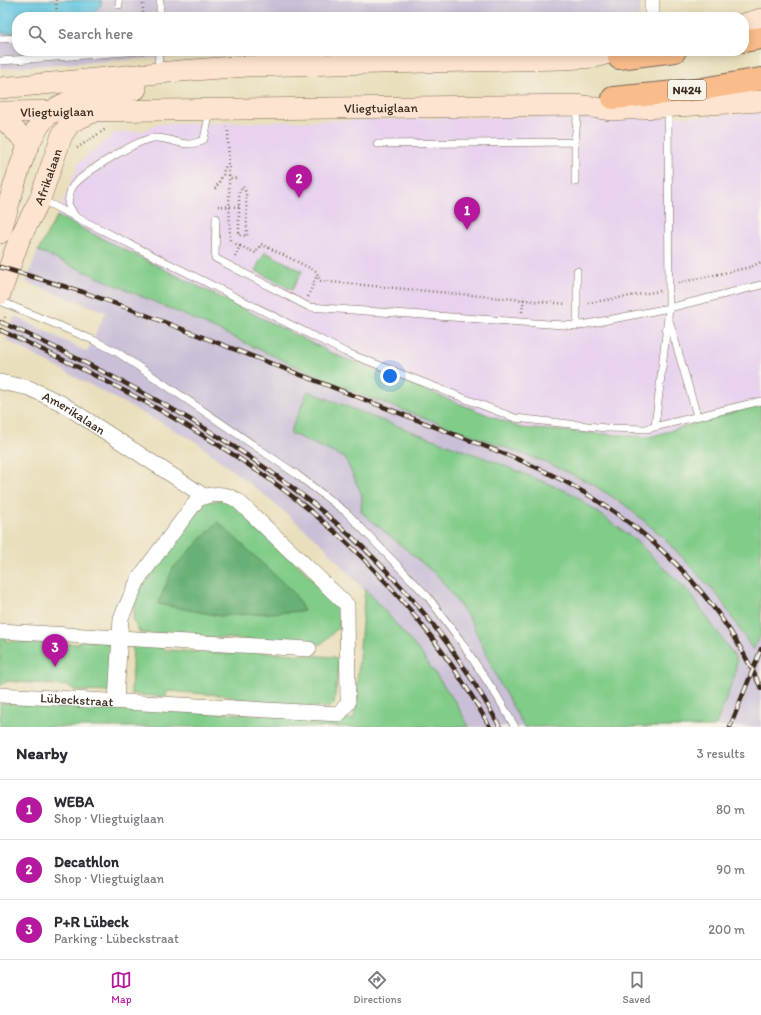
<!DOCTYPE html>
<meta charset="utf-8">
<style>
:root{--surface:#fff;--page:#f7f7f7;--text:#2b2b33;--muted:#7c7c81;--line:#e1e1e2;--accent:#b5179e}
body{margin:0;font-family:Itim,sans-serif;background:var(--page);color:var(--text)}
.you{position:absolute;left:390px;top:376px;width:14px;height:14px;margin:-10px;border:3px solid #fff;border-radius:50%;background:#1a73e8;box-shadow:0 0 0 6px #1a73e833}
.badge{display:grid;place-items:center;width:26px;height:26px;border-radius:50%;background:var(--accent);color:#fff;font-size:13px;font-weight:700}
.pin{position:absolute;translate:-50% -33px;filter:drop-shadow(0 1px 2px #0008)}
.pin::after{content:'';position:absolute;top:21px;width:14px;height:12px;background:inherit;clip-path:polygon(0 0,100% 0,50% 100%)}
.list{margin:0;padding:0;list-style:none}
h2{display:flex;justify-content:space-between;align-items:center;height:52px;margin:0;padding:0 16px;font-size:17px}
h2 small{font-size:13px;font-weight:400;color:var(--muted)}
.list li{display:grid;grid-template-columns:26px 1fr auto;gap:12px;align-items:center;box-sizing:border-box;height:60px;padding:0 16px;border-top:1px solid var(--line)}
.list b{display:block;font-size:15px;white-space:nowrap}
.list p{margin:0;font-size:13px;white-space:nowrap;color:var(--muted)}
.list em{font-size:13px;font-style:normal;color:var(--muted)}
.icon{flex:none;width:22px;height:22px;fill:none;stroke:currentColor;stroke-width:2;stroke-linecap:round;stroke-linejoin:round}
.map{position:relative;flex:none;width:761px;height:727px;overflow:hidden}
.search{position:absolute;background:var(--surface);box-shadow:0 2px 10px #0003;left:12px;right:12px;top:12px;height:44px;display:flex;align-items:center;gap:10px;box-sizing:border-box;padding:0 14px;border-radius:16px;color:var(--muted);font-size:15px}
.sheet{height:232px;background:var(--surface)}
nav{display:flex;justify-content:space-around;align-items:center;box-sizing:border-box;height:56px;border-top:1px solid var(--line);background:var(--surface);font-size:11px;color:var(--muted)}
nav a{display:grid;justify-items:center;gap:2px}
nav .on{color:var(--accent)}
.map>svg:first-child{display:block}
.built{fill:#e8d2ee}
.industrial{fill:#c9bfd7}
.green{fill:#81cc89;stroke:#5e7b54}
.forest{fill:#68b075;stroke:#526d4a}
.water{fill:#63c7e1;stroke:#4f7880}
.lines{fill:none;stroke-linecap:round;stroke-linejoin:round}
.service-casing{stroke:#786955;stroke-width:8}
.minor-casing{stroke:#786955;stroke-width:16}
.secondary-casing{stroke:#786955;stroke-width:22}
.trunk-casing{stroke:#786955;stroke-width:24}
.path{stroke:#786955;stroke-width:2.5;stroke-dasharray:1 3;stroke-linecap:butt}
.service{stroke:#fff;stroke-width:7}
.minor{stroke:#fff;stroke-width:15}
.secondary{stroke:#fde4d0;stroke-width:21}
.trunk{stroke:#f9bc8a;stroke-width:22}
.rail-casing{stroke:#3b2a1e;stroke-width:4.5}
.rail{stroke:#f7f3e8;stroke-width:3;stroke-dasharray:9;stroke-linecap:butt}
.labels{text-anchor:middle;stroke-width:3;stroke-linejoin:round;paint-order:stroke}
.shield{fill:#f7f3e8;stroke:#73665b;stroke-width:1}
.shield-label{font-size:12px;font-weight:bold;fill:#3b2a1e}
.street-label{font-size:13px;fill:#3b2a1e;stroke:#f7f3e8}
</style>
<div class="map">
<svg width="761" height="727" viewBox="0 0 761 727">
<rect width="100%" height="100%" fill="#f7f3e8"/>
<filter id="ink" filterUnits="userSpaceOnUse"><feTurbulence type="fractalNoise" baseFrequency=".025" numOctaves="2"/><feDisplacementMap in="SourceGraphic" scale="8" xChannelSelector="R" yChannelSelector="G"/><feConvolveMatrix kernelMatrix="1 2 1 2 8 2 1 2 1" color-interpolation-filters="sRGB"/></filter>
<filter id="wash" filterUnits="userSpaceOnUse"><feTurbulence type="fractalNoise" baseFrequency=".012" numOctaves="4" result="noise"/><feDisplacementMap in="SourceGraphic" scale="16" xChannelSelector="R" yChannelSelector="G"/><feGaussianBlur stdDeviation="0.9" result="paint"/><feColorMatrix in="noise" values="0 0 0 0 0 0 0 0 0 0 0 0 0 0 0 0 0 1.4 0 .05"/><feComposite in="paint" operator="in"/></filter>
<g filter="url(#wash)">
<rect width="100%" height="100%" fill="#eadfbc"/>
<path class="built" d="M761,112V404L649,437L521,428L334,354L57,216L79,162L100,146L114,133L144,131L157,124L593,115L697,117Z"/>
<path class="industrial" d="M101,0H642L638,17H90L101,5Z
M0,33H17V51H258L0,68Z
M38,251L198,321L293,365L362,395L548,463L592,484L625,505L663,537L719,597L753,650L761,634V727H469L456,703L420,652L322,544L269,499L195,441L6,340L15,316L87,352L106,312L26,282Z"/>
<path class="green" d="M57,216L334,354L521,428L649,437L761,404V634L753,650L719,597L663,537L625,505L592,484L548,463L362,395L293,365L198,321L38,251Z
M265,252L302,271L292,290L255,270Z
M308,391L378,419L493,461L573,494L635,540L689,592L737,660L735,675L715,727H524L500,684L471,621L439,577L361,512L362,495L345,458L290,433Z
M229,499L340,605L339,627L321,644L140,633L133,620L136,595L204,502Z
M365,588L420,652L456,703L469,727H0V703L354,719Z
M0,636H4L6,641L77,644L82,640L111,643L109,692L76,691L69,686L7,681L0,686Z
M133,644L160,647L165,650L230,654L237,650L334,657L339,662L334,704L328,708L233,699L232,696L167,691L166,697L131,694Z"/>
<path class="forest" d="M218,522L294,593L304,611L220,616L158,604L173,568Z"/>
<path class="water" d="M0,0H101V5L90,17H17V33H0Z"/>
</g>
<g filter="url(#ink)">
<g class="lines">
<defs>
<path id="service" d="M119,5V0
M160,17V0
M0,39L17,38
M0,61L141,51
M158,71L159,51
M575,142L578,106
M377,144L575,142V182
M42,200L345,352L515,418L606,428L646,429L761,401
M75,216L68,204C69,197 69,192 73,186C83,173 138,139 154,138C173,137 186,151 204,139L210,111
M216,218L215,258L309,307L577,326L669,308L761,285
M577,271V326
M0,301L93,340L117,352L296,474L347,513L428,597L460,640L497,696L515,727
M669,320L697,416
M655,427L669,308L668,108"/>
<g id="minor">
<path d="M652,0V17"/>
<path id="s1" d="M0,382L29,388L61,403L204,496"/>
<path d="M0,631L309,649"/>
<path id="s2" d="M0,695L339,714L348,703L347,605L238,501C225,492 212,493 198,499L139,578L121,618L116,700"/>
</g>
<g id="secondary">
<path d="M744,24L761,19"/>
<path d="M0,88L180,71L247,66L563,59L595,57L615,51"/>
<path id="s3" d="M0,112L578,105L610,110L761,101"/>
<path d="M0,116L29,144"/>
<path d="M0,233C11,200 24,134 51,112C73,94 108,92 136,89"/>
<path id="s4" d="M0,294L19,240L40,199L62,135L71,122L91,113"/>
</g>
<path id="trunk" d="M744,41L761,38
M619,58L675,51
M613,98L696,90L761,79"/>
</defs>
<use href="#service" class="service-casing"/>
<use href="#minor" class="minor-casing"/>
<use href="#secondary" class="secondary-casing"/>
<use href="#trunk" class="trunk-casing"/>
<path class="path" d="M56,0L57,17
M143,17V0
M228,127L229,178
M77,148L106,129
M243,187L246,192L247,236L239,235V192Z
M215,189L223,175L224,169L228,164
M218,206L239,207
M240,246L256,253L261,244L316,271L320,281L567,304
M235,257L240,246L230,241L229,178H236
M678,283L751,267L761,262
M308,297L317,275
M588,303L660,291
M522,312L524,296
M0,333L6,314"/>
<use href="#service" class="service"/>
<use href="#minor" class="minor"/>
<use href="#secondary" class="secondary"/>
<use href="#trunk" class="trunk"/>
<defs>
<path id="rail" d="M0,267L83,292L133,310L515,458C624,503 712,579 761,688
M0,322C41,339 81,361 121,381C283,466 412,564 500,727
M0,330C109,380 219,436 312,512C384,571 445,646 490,727
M730,727L761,649"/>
</defs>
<use href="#rail" class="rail-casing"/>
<use href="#rail" class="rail"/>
</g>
</g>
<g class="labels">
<rect class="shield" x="668" y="80" width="38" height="20" rx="3"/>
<g class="shield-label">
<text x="687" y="94">N424</text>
</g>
<g class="street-label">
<text dy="5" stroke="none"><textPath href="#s3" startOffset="381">Vliegtuiglaan</textPath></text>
<text dy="5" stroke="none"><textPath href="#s3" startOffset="57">Vliegtuiglaan</textPath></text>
<text dy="5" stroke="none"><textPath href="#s4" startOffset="127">Afrikalaan</textPath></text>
<text dy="5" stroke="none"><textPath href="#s1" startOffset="81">Amerikalaan</textPath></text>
<text dy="5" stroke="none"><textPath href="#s2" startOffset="77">Lübeckstraat</textPath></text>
</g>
</g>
</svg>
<div class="you"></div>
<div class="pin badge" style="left:467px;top:230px">1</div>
<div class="pin badge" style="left:299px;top:198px">2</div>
<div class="pin badge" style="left:55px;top:667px">3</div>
<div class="search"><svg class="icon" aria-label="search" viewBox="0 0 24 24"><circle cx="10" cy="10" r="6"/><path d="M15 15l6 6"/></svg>Search here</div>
</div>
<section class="sheet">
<h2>Nearby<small>3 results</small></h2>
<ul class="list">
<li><span class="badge">1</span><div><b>WEBA</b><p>Shop · Vliegtuiglaan</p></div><em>80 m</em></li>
<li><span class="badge">2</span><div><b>Decathlon</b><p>Shop · Vliegtuiglaan</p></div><em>90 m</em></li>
<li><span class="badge">3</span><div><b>P+R Lübeck</b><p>Parking · Lübeckstraat</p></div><em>200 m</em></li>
</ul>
</section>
<nav>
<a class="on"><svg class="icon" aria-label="map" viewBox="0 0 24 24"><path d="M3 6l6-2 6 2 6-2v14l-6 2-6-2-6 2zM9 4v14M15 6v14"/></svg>Map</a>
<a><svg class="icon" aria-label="directions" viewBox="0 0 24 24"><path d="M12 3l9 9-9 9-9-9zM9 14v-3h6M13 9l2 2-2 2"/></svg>Directions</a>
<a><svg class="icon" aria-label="saved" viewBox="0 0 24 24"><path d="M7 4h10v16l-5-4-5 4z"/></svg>Saved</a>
</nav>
